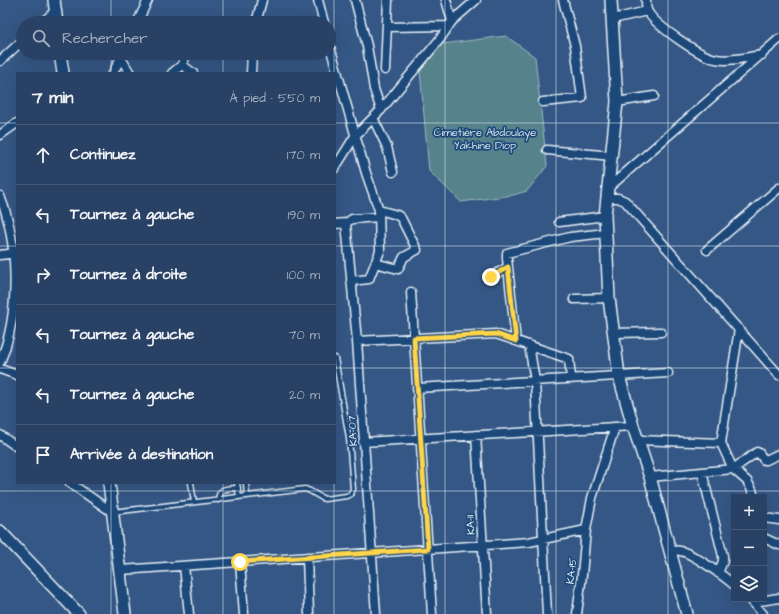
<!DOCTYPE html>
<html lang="fr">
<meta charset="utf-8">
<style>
:root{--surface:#284164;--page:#30486a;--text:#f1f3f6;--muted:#a5afbf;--line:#445a78}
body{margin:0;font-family:"Architects Daughter",sans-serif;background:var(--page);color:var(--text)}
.controls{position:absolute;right:12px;bottom:12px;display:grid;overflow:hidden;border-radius:0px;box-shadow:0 4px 16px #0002}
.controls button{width:36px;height:36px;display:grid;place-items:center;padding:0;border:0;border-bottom:1px solid var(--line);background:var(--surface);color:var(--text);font:20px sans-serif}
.stop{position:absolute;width:12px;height:12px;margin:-9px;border:3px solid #ffd54a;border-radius:50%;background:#fff}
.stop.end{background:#ffd54a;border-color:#fff;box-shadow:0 1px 4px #0008}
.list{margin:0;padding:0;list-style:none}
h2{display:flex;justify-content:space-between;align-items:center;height:52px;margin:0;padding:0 16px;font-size:17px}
h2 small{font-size:13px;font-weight:400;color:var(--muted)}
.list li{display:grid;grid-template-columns:26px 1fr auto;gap:12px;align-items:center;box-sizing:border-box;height:60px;padding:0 16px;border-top:1px solid var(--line)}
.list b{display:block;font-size:15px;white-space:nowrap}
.list em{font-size:13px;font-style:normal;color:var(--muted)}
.icon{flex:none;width:22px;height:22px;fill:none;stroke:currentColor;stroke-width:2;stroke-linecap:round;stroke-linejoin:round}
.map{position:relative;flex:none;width:779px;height:614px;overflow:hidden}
.search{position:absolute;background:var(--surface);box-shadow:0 4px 16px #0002;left:16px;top:16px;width:320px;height:44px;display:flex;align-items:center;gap:10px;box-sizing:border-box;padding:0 14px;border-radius:22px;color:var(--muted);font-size:15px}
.panel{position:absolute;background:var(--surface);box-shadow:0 4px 16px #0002;left:16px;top:72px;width:320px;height:412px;border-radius:0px}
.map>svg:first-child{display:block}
.green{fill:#56828b;stroke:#9fbac2}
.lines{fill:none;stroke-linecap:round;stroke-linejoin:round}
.lane-casing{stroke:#e8f1f8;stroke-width:7}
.street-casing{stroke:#e8f1f8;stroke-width:11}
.secondary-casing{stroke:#e8f1f8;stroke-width:14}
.lane{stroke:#1f4a7a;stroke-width:4}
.street{stroke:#1f4a7a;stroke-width:8}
.secondary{stroke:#1f4a7a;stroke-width:11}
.route{stroke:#ffd54a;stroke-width:5}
.grid{fill:none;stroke:#e8f1f8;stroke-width:1;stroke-opacity:0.55}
.labels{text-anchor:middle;stroke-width:3.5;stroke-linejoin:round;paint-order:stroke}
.park-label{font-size:11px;fill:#d2e0e8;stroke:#1f4a7a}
.street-label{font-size:11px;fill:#e8f1f8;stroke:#1f4a7a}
</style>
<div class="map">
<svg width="779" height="614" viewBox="0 0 779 614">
<rect width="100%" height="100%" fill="#355785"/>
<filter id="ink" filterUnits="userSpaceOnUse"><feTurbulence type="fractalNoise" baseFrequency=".025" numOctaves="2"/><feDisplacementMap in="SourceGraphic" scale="8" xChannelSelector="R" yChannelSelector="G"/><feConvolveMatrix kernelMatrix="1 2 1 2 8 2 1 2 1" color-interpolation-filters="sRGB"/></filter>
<g filter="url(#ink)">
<path class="green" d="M506,36L535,57L547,166L527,191L513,195L461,202L429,171L420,71L442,44Z"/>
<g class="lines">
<defs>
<path id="lane" d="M191,483L194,502
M237,483L239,497
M246,483L247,496
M218,500C219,487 227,489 238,488
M113,512L305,489L310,491L324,499L347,496L351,494L353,489L349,438L335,358"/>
<path id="street" d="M318,0L324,23
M355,0L367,46L374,89L381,110
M446,0L452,21
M646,0C646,4 646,9 648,12C655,25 701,57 716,59C730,62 747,57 762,55
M613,19L647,11
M42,23L55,11
M137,23L148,0
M256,23L262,0
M387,27L448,26
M329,43L366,173L379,210L380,251L369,279L351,281
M121,58L130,73
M0,61L23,40
M182,65L193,73
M385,70L388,0
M113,73L123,53
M172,73L182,65L186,55L182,53
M251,73L252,53
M543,102L582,98L575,46L563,0
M617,102L654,96
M373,118L387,147L393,172
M0,135L17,123
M547,150L612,156
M335,168L355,136L381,110L440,39L452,21L476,0
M607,189L779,39
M0,196C19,242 20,316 0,362
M607,198H618L625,201L779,375
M559,222L605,216
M346,223L357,341L376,614
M335,224L346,223L352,219L379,217
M707,250L779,188
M0,255L17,253
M375,263L398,269L404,257L417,250L401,218L397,215L379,210
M491,277L508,267
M411,292L432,614
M574,299L609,298
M739,329L721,443L733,469L747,481L752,490L754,497
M614,333L661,332
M357,341L496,334L569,359L571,378
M516,341L507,258V253L570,237L606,233
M529,345L535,381L547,614
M0,369L17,375
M417,388L668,373
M0,435L17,447
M476,435L487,614
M637,440L721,443
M363,442L633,426
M702,472L723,556V561L718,573
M650,477L733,469L757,452L759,453L764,460H766L779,454
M70,483L112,512
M764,518L779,520
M764,538L779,545
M670,552C673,551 677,550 680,551C691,552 725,577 734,585
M307,557L309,614
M240,562L244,614
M184,566L189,614
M121,570L529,542L586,530
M750,599L763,614
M753,602L779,598
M577,614L582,575L586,530L592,498L615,427"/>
<path id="secondary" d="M54,0L57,23
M611,0L617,102L605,216L609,298L619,376L633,426L650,477L687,614
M60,53L63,73
M109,483L125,614
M0,531L79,614"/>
</defs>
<use href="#lane" class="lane-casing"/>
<use href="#street" class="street-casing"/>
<use href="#secondary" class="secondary-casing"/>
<use href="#lane" class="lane"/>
<use href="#street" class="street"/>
<use href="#secondary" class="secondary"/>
</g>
</g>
<g class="lines" filter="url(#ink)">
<path class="route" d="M240,562L428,549L414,338L496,334L516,341L508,267L491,277"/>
</g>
<path class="grid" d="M111,0V23M223,0V23M334,0V73M445,0V614M556,0V614M668,0V614M111,53V73M223,53V73M0,123H17M335,123H779M0,246H17M335,246H779M0,368H17M335,368H779M111,483V614M223,483V614M334,483V614M0,491H779"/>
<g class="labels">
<g class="park-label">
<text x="485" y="136">Cimetière Abdoulaye<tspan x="485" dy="13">Yakhine Diop</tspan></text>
</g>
<g class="street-label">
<text transform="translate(352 431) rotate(-94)" y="4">KA-07</text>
<text transform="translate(470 525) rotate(-93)" y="4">KA-11</text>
<text transform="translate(571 571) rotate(-84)" y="4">KA-15</text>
</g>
</g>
</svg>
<div class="controls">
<button>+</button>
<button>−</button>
<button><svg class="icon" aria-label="layers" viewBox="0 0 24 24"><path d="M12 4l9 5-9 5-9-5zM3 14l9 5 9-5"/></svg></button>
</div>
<div class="stop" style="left:240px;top:562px"></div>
<div class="stop end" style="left:491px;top:277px"></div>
<div class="search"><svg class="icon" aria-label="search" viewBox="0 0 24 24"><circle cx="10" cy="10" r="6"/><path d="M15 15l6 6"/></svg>Rechercher</div>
<section class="panel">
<h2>7 min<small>À pied · 550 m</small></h2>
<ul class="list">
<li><svg class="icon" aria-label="ahead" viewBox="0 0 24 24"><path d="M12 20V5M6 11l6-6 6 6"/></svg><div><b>Continuez</b></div><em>170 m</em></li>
<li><svg class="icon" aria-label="left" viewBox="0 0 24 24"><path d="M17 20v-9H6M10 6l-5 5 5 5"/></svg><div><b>Tournez à gauche</b></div><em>190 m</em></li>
<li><svg class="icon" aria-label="right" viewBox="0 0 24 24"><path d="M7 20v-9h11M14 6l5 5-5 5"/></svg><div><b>Tournez à droite</b></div><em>100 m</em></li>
<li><svg class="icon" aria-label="left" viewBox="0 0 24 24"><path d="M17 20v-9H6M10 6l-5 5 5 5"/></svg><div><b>Tournez à gauche</b></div><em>70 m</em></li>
<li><svg class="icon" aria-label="left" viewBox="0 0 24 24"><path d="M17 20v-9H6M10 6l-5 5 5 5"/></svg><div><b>Tournez à gauche</b></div><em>20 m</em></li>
<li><svg class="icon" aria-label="arrive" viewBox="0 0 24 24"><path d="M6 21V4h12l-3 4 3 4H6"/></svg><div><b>Arrivée à destination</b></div></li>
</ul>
</section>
</div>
